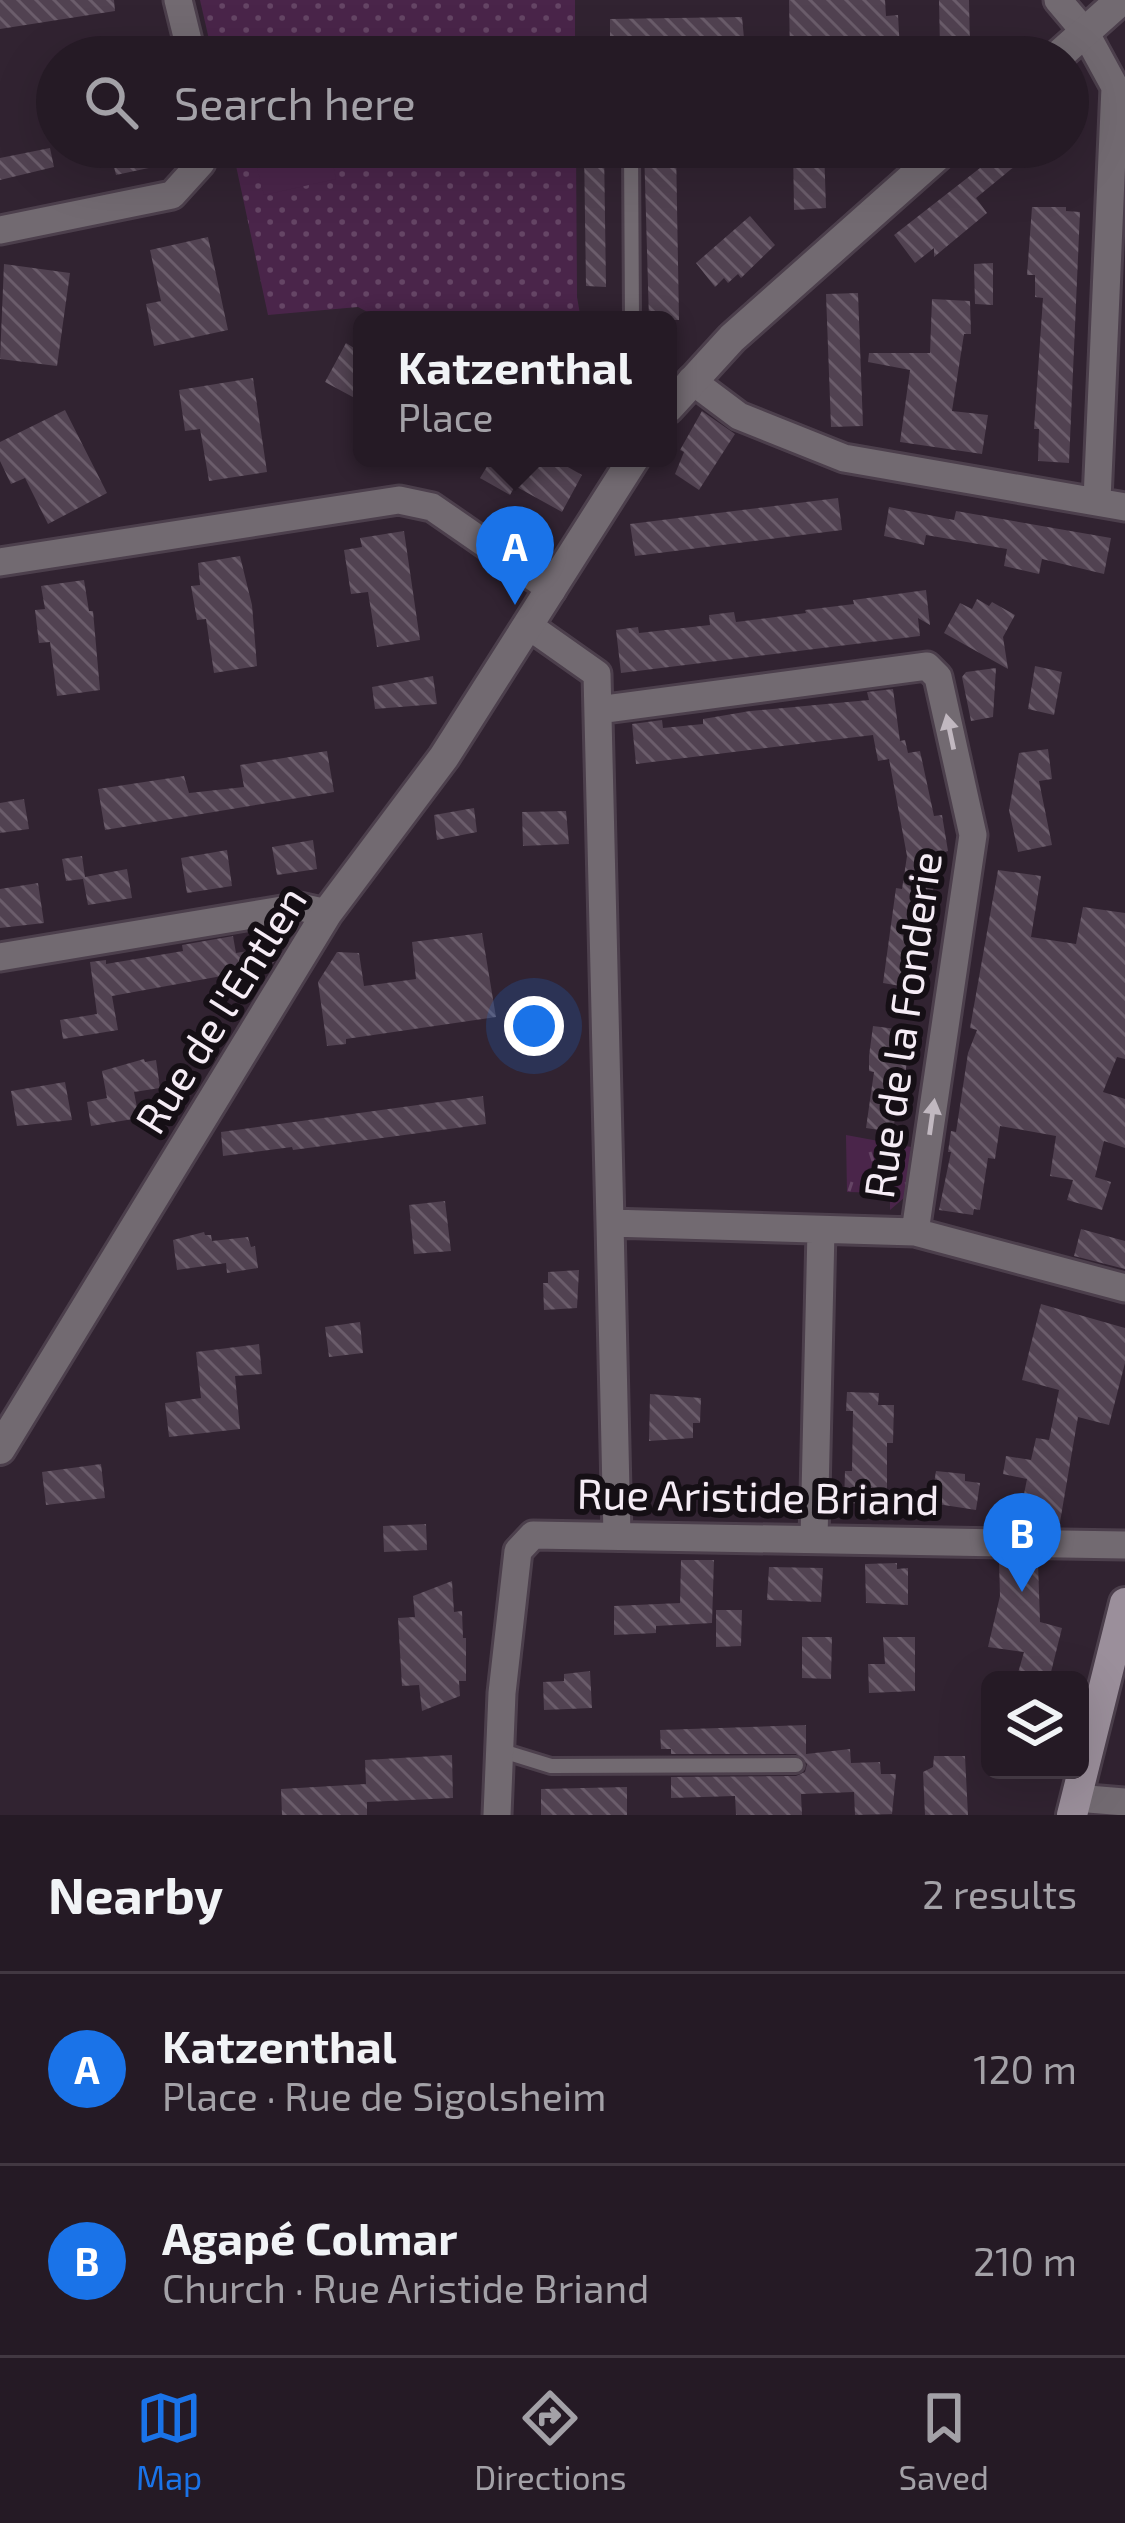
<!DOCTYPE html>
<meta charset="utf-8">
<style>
:root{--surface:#251a25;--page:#2d232d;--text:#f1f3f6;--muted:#a3a1a7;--line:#423842;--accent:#1a73e8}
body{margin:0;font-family:"Exo 2",sans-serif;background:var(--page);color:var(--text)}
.controls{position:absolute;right:36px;bottom:36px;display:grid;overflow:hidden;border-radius:18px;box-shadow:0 12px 48px #0002}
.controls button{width:108px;height:108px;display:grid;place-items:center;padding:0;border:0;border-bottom:3px solid var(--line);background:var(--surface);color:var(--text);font:60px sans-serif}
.you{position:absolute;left:534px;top:1026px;width:42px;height:42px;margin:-30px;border:9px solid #fff;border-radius:50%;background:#1a73e8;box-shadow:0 0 0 18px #1a73e833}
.badge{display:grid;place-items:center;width:78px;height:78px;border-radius:50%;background:var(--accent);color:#fff;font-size:39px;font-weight:700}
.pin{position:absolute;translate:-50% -99px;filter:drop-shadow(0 3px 6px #0008)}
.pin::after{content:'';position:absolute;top:63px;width:42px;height:36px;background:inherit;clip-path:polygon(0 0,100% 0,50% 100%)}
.popup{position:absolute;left:353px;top:311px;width:324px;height:156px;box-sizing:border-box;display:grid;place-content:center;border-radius:18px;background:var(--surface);filter:drop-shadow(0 3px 9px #0005);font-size:39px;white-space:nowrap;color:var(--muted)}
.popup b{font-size:45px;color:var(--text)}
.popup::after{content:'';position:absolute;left:50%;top:100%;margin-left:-24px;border:24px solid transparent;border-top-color:var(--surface)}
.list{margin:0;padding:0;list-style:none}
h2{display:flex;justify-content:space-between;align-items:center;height:156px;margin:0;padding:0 48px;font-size:51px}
h2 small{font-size:39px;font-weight:400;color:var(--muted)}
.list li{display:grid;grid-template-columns:78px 1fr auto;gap:36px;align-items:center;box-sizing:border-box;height:192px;padding:0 48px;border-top:3px solid var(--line)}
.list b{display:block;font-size:45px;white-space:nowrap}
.list p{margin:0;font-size:39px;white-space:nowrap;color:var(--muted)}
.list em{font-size:39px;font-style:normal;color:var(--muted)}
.icon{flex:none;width:66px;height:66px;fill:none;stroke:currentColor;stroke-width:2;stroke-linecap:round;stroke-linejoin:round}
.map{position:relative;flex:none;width:1125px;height:1815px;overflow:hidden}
.search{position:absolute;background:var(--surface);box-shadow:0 12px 48px #0002;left:36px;right:36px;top:36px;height:132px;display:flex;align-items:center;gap:30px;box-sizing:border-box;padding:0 42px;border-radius:66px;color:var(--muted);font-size:45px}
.sheet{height:540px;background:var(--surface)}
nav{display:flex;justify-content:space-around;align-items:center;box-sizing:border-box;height:168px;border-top:3px solid var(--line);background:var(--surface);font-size:33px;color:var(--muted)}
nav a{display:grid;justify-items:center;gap:6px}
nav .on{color:var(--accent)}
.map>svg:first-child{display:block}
.grass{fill:url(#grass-tufts)}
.garden{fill:url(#garden-dots)}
.pitch{fill:#4a254a}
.building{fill:url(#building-back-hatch)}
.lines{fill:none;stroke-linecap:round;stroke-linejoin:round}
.service-casing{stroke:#4c3f4c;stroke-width:20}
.minor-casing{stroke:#4c3f4c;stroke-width:33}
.tertiary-casing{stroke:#4c3f4c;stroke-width:36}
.secondary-casing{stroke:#4c3f4c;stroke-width:36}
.service{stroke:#726a71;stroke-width:14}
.minor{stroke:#726a71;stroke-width:27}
.tertiary{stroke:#726a71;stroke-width:30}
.secondary{stroke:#9b8f9b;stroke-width:30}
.oneway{fill:#c1b8c0}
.labels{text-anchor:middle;stroke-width:12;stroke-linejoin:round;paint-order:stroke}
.street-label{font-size:42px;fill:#f5ecf5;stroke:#150f15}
</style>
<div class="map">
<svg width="1125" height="1815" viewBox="0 0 1125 1815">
<defs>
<pattern id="grass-tufts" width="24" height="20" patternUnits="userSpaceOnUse" patternTransform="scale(3)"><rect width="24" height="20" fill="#4a254a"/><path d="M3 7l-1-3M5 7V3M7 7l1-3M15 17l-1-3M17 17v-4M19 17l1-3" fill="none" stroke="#654565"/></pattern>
<pattern id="garden-dots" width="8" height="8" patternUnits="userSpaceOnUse" patternTransform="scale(3)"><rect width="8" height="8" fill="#4a254a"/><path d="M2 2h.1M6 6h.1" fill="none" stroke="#654565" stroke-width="1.8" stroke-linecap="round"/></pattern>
<pattern id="building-back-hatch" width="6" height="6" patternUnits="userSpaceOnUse" patternTransform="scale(3)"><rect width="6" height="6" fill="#514251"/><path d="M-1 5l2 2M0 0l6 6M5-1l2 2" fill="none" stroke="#6b5d6b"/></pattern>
</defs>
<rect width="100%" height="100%" fill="#312331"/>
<path class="grass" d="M846,1135L911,1147L905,1197L890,1210V1193L847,1192Z"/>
<path class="garden" d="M200,0H575V57H213Z
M232,147H576L577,297L581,320H383L358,307L268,315Z"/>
<path class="pitch" d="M252,147H329L336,179L264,195Z"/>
<path class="building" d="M0,0H114L115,11L0,29Z
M789,0H885L886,16L898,15L900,50H822V57H790Z
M939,0H969L970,48L940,50Z
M742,17L745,49L610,51V19Z
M109,147H154L158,166L116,175Z
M584,147H604L606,287L586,286Z
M644,147H676L679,320H649Z
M793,147H824L826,208L794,210Z
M1007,147H1038L976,198L987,213L934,257V248L915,263L894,235Z
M50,148L54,167L0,180V158Z
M1032,207H1066V211L1080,212L1069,463L1038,461L1039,429H1034L1043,298L1035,297V275H1027Z
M750,216L775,245L741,278L738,274L728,283L724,278L715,287L696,263Z
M208,237L228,330L154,346L146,304L161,301L150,250Z
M993,263V305L975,304L974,264Z
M4,264L70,273L57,366L0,359Z
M858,293L863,426L831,427L826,294Z
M932,299L970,301L971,334H964L952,411L988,415L982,454L900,442L910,370L868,362L869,353H930Z
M346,343L362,353V402L325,382Z
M253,378L267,472L209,481L200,429L185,431L179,390Z
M65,410L107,493L48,524L25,478L11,484L0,461V442Z
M702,411L735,434L699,490L675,474L684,452L680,450Z
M492,458H552L582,475L562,512L515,486L510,495L480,478Z
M838,498L842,530L635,556L630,524Z
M889,507L954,520L956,511L1111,538L1104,574L1042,559L1039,574L1004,566L1007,549L926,535L924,545L884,536Z
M404,531L420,640L377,647L368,592L351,594L344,550L362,547L360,538Z
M240,556L252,605L257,666L214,673L206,619L197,620L191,586L200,585L198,563Z
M84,580L89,611H93L100,690L57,696L50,642L39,643L35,610L45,609L41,586Z
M926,590L930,625L918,618L920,636L621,673L616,630L638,627L639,633L710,625L709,615L734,612L736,622L806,613L805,610L854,604L853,600Z
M977,599L989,606L992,602L1015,615L1003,637L1008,669L944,633L960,603L972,609Z
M1035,666L1062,672L1054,715L1028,709Z
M996,668L993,717L971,721L962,677L966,672Z
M433,676L437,704L375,709L372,687Z
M893,689L900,741L905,740L908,753L920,751L934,816L942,815L948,851L945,852L947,862L936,864L929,927L916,925L912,988L883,983L896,888L902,889L907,856L889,759L878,761L873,735L636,764L632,724L662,720L663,728L703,724V719L750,711L869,700L867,692Z
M1048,749L1052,779L1039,781L1052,845L1018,852L1009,810L1019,753Z
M327,751L334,792L105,830L98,789L184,776L189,793L244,787L240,765Z
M24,799L29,829L0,833V803Z
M474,808L477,832L437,840L434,815Z
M566,811L569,844L523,846L522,812Z
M313,840L317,869L277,875L272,847Z
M227,850L232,886L187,893L181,858Z
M82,856L85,877L127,869L132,898L88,905L83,879L66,881L62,859Z
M998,870L1041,876L1031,937L1076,944L1083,907L1125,913V1059L1117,1057L1103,1092L1125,1099V1148L1104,1141L1095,1177L1111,1182L1102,1210L1067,1200L1073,1180L1050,1176L1056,1136L1000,1126L995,1159L988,1158L980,1210L974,1209L973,1215L939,1210L951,1152H948L951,1131L956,1132L968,1053L977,1030L970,1028Z
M38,883L44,923L0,928V889Z
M482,933L496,1017L346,1039V1044L327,1046L318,982L337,952L359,953L364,986L416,979L412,942Z
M233,936L236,953L278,946L279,954L271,967L112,996L118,1030L63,1039L60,1020L97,1014L90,962L106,960V964L183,951L182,945Z
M873,1026L911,1031L903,1091L909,1092L904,1120L895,1118L893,1132L866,1128L874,1072L869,1071V1056Z
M144,1059L145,1062L156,1060L160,1088L134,1092L139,1118L91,1126L87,1102L107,1098L102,1071Z
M65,1082L72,1120L17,1126L11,1091Z
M483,1096L486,1124L293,1150L292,1147L223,1156L221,1132Z
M445,1201L451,1251L414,1254L409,1205Z
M1081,1229L1125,1241V1269L1074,1256Z
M204,1232L205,1235H211L212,1241L248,1237L251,1247L255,1246L258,1268L227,1273L226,1263L177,1270L173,1240Z
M579,1270L577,1308L544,1310L543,1283H548V1272Z
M1041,1304L1125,1328V1363L1109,1425L1078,1417L1060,1522L1020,1514L1027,1479L1003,1474L1006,1456L1031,1460L1036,1438L1049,1440L1059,1390L1022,1380Z
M360,1322L363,1353L329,1357L325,1327Z
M259,1344L262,1374L235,1376L240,1429L169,1437L165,1403L201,1398L196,1352Z
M847,1392L879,1393L878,1405H894L893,1443H887V1504L844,1503L845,1471H852L853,1411H846Z
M650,1394L701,1398L700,1423H693V1438L649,1441Z
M101,1464L105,1498L46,1505L42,1472Z
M936,1471L965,1474V1481L980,1483L976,1510L931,1503Z
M426,1524L427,1550L384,1552L383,1526Z
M681,1560H714L712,1623L656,1626V1633L614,1635V1606L680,1603Z
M999,1562H1038L1040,1622L1062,1628L1049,1680H1016L1024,1652L988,1647L1000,1596Z
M897,1563V1569L908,1568V1605L866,1603L865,1564Z
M769,1567L823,1568L821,1602L767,1600Z
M452,1581L454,1612L462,1611L463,1638H466V1681H459L460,1696L422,1711L419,1685L402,1686L398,1618L415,1617L413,1596Z
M716,1610H742L741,1646L716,1647Z
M802,1637H832L831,1679L802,1678Z
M883,1637H915V1691L869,1693L868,1664H885Z
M590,1671L592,1708L544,1710L543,1682L564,1681V1674Z
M806,1725V1754L850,1749L851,1763L880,1762L881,1774H896L892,1814L855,1815L854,1792L801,1794L802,1815H736L735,1796L671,1798V1777L796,1776L805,1772L807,1764L796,1754H671V1749H661L660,1730Z
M452,1755L453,1798L367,1802V1815H282L281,1789L366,1784L365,1760Z
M934,1756H965L968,1815H925L923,1772L933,1767Z
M627,1787V1815H541V1789Z"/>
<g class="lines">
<defs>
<path id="service" d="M631,147L632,320
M499,1750L551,1766L796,1765"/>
<path id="minor" d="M178,0L192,57
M1058,0L1085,32L1115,87L1097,500
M0,230L172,195L201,163L204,147
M691,380L739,416L844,458L1125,507
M0,562L399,500L432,507L552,590
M529,626L597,674L610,1223L915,1232L1125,1288
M598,710L927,666L938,677L973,835L915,1232
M0,957L300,907L327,913
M610,1223L617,1536
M814,1539L821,1230
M1076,1798L1125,1802
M497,1815L502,1693L518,1551L533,1535L1125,1545"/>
<path id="tertiary" d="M1057,57L1121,0
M668,408L732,338L947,147
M0,1449L327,913L444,757L634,458"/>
<path id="secondary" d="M1072,1815L1125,1603"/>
</defs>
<use href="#service" class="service-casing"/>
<use href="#minor" class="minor-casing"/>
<use href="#tertiary" class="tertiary-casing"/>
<use href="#secondary" class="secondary-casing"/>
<use href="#service" class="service"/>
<use href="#minor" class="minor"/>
<use href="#tertiary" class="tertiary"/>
<use href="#secondary" class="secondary"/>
</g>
<defs><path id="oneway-solid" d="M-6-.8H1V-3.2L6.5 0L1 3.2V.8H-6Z" transform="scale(3)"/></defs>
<g class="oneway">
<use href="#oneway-solid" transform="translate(950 732) rotate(-102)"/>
<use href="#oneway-solid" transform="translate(932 1117) rotate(-82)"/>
</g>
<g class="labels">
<g class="street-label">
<text transform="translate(221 1010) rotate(-58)" y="15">Rue de l'Entlen</text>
<text transform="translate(903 1025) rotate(-82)" y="15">Rue de la Fonderie</text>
<text transform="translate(758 1497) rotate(1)" y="15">Rue Aristide Briand</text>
</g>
</g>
</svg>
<div class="controls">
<button><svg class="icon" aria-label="layers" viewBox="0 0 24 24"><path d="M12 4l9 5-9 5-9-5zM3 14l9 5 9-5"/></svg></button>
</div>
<div class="you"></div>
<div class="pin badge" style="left:515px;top:605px">A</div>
<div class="popup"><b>Katzenthal</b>Place</div>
<div class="pin badge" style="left:1022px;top:1592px">B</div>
<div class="search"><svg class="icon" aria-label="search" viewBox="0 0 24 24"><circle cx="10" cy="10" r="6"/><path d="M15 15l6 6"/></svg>Search here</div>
</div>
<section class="sheet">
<h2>Nearby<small>2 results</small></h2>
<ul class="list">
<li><span class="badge">A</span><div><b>Katzenthal</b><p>Place · Rue de Sigolsheim</p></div><em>120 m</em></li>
<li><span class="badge">B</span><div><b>Agapé Colmar</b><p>Church · Rue Aristide Briand</p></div><em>210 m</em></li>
</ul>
</section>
<nav>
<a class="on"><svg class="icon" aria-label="map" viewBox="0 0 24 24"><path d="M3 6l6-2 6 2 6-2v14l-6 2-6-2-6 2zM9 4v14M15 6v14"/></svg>Map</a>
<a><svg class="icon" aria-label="directions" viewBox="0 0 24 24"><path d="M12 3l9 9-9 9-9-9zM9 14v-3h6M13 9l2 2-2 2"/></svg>Directions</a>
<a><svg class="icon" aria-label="saved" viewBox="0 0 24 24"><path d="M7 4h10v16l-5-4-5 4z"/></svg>Saved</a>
</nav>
